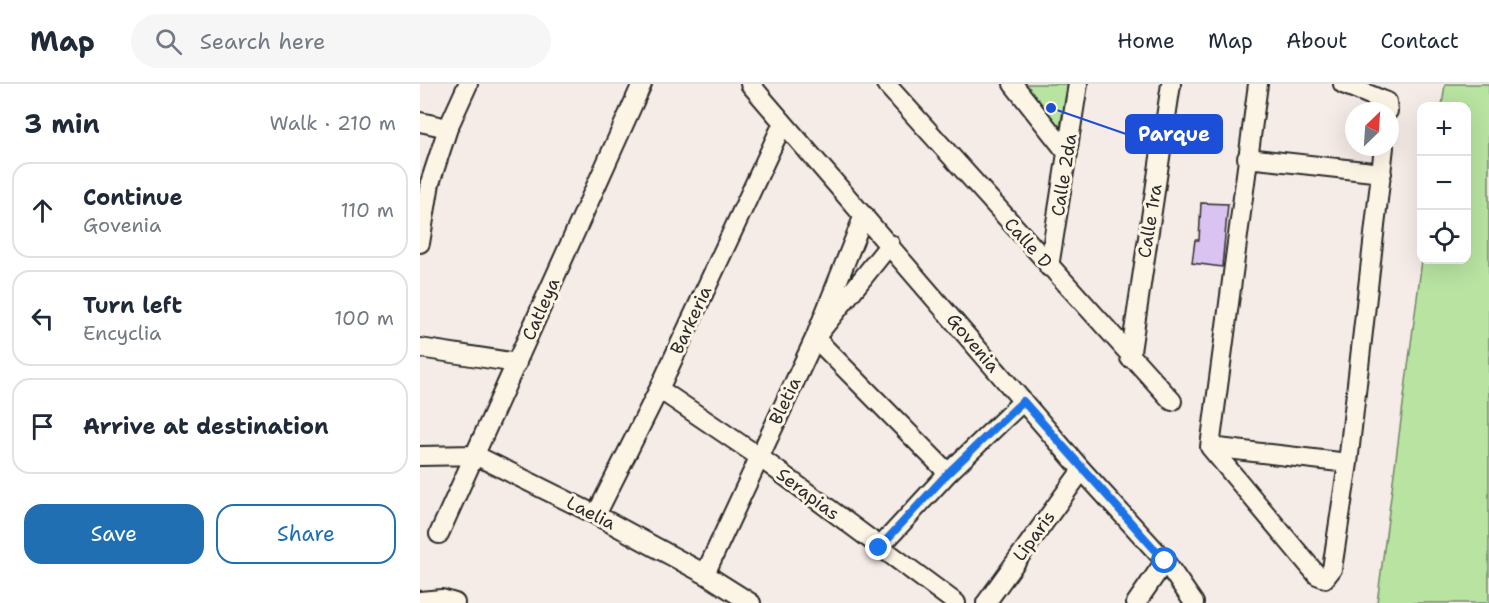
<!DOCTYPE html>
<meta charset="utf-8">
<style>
:root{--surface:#fff;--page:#f6f6f7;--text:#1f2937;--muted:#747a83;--line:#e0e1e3;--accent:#1f6fb2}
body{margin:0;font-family:"Shantell Sans",sans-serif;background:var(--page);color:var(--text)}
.controls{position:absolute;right:18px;top:18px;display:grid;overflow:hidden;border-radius:12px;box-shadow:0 6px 24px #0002}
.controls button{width:54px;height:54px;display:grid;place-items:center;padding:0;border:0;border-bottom:2px solid var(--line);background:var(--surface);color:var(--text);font:30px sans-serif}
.compass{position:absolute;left:925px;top:18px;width:54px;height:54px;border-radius:50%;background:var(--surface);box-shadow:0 6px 24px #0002;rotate:25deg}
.stop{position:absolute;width:18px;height:18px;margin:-14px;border:4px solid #1a73e8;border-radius:50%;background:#fff}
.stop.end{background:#1a73e8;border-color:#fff;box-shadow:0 2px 6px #0008}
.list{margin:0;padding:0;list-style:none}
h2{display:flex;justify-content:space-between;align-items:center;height:78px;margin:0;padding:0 24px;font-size:26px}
h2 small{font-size:20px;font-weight:400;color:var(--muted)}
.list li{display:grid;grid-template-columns:39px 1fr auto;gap:18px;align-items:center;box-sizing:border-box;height:96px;margin:0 12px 12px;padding:0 12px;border:2px solid var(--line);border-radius:18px}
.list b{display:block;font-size:22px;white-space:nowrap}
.list p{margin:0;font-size:20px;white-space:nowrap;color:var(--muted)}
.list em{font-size:20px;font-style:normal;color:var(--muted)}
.actions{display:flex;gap:12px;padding:18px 24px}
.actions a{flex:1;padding:14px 0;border:2px solid var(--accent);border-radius:18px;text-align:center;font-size:21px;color:var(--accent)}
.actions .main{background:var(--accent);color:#fff}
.icon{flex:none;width:33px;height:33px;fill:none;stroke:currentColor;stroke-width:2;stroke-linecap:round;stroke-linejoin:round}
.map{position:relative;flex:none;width:1069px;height:519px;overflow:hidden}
header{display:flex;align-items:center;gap:36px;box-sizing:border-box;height:84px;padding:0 30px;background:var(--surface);border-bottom:2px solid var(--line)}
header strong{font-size:28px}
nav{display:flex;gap:33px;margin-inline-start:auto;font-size:21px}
.search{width:420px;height:54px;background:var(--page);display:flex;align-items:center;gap:15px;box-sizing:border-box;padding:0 21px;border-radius:33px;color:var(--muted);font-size:22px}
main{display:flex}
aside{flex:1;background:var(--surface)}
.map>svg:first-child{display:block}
.green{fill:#b8e3a1;stroke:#728766;stroke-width:1.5}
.building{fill:#dac2f1;stroke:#2b2b2b;stroke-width:1.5}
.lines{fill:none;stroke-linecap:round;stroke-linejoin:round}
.minor-casing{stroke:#2b2b2b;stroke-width:22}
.minor{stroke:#fcf5e5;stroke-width:18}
.route{stroke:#1a73e8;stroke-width:8}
.labels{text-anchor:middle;stroke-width:6;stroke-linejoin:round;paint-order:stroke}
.street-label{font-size:18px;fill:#2b2b2b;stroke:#fcf5e5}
.leader{fill:none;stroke:#1d4ed8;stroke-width:2}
.callout-dot{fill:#1d4ed8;stroke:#fcf5e5;stroke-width:2}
.callout{fill:#1d4ed8;stroke:#1d4ed8;stroke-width:2}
.callout-label{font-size:20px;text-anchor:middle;font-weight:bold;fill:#fff}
</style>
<header>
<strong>Map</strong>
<div class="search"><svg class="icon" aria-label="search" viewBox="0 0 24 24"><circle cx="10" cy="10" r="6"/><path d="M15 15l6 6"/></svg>Search here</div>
<nav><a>Home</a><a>Map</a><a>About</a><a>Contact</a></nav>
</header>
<main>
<aside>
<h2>3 min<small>Walk · 210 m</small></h2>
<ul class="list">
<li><svg class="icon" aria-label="ahead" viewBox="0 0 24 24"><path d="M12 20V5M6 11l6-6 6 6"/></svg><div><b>Continue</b><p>Govenia</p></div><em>110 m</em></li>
<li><svg class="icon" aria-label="left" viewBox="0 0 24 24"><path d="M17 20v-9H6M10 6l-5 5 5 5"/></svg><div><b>Turn left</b><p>Encyclia</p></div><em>100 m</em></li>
<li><svg class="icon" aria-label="arrive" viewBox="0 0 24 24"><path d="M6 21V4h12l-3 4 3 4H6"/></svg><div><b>Arrive at destination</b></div></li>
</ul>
<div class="actions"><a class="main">Save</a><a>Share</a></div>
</aside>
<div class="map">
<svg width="1069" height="519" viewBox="0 0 1069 519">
<rect width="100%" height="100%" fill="#f5ebe7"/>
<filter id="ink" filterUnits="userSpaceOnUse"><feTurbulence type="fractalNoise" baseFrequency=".0167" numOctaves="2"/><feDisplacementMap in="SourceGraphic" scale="12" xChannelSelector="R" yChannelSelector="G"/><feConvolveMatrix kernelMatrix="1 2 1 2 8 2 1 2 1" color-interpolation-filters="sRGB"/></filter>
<g filter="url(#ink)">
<path class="green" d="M598,0H648L639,48Z
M1025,0H1069V519H957L1002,176H1046V22H1022Z"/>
<path class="building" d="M781,119L808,120L802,183L772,179L775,156H779Z"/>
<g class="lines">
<defs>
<path id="minor" d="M330,0L662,386L745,477L774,519
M466,0L752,317
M593,0L648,70
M838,0L790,363L897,491L905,494L912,485L928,379L964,63
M923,0L967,18L968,27
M0,38L28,44
M827,74L962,89
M444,131L395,254L528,389
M0,159L10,99L28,44L48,0
M629,183L658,0
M0,264L97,279
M710,274L751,0
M239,305L338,372L536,519
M790,363L928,379
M0,372L55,371L176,431L285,490L331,519
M176,431L239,305L363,39
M19,450L222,0
M459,464L528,389L603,317
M285,490L395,254L470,160
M0,517L22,515L35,519
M566,519L662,386
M716,519L745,477"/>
</defs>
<use href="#minor" class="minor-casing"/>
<use href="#minor" class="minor"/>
</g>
</g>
<g class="lines" filter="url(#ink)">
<path class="route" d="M459,464L528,389L603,317L745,477"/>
</g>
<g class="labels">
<g class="street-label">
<text transform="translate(644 91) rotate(-81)" y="6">Calle 2da</text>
<text transform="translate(730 137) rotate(-81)" y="6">Calle 1ra</text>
<text transform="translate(608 159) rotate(48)" y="6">Calle D</text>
<text transform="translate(121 225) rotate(-66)" y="6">Catleya</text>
<text transform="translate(271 236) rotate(-65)" y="6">Barkeria</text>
<text transform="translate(553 259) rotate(50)" y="6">Govenia</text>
<text transform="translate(365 317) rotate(-65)" y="6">Bletia</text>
<text transform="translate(388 410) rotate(37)" y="6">Serapias</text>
<text transform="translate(171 429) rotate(27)" y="6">Laelia</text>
<text transform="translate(614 452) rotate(-54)" y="6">Liparis</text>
</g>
</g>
<path class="leader" d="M631 24L706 50"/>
<circle class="callout-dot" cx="631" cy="24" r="6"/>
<rect class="callout" x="706" y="31" width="96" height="38" rx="6"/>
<g class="callout-label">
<text x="754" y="57">Parque</text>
</g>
</svg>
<div class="controls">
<button>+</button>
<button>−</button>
<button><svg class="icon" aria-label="locate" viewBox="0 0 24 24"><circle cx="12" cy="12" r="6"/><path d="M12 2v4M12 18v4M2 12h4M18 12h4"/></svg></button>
</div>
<svg class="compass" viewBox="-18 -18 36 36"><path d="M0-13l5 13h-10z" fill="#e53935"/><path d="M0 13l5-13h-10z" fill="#747a83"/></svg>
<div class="stop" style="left:745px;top:477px"></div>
<div class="stop end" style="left:459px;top:464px"></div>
</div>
</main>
